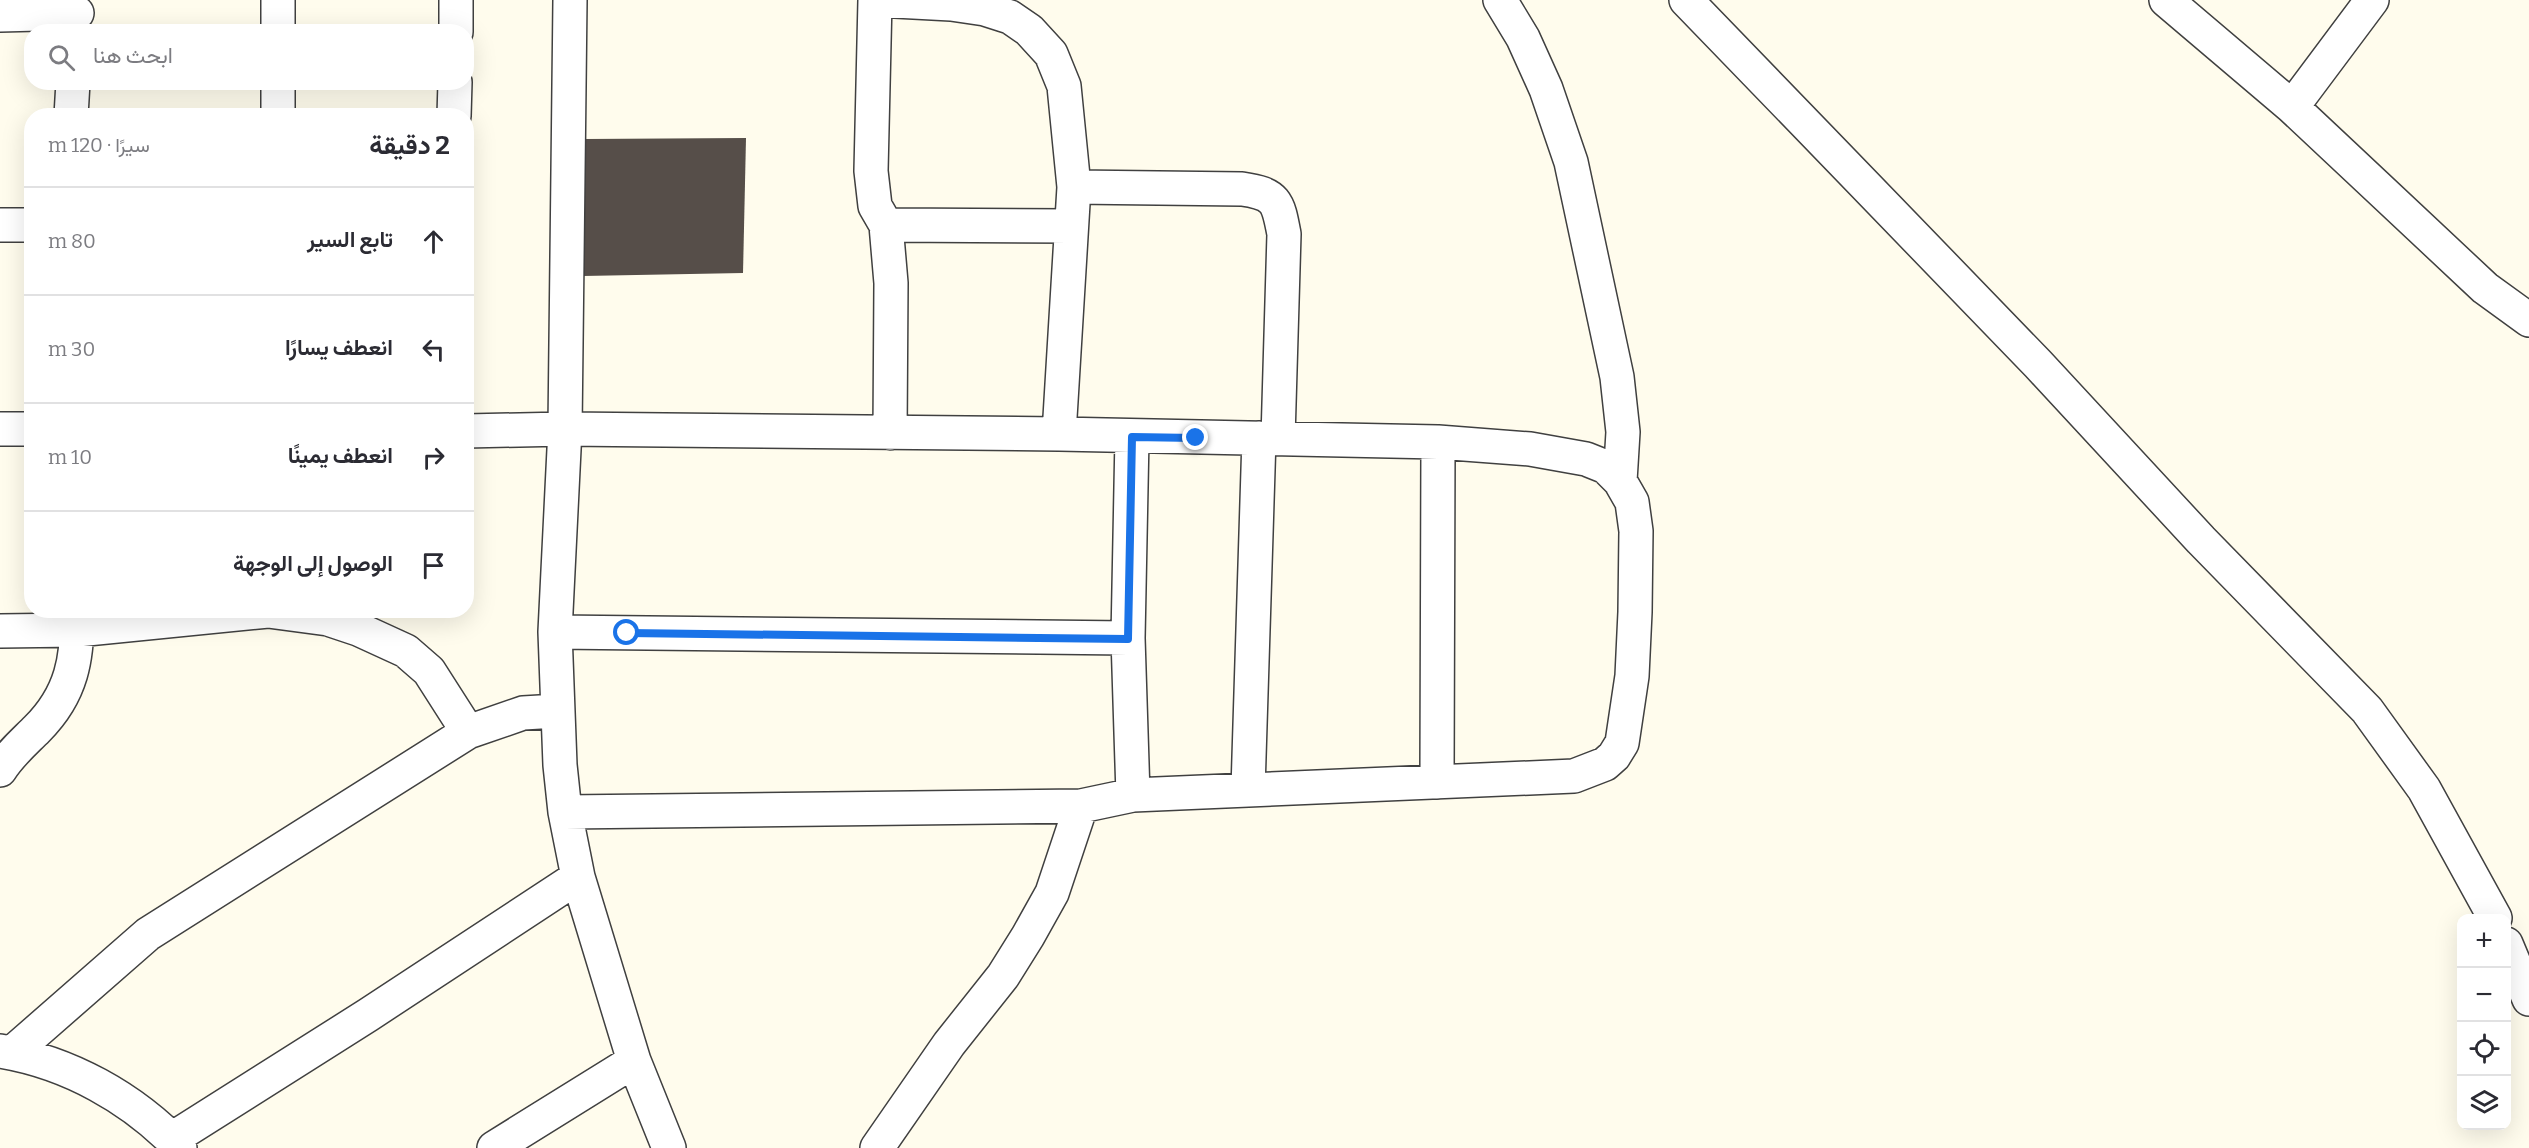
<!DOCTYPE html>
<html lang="ar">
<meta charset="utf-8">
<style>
:root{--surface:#fff;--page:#f2f2f3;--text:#2b2b33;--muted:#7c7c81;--line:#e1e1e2}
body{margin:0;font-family:Bitter,Vazirmatn,serif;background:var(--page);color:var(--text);direction:rtl}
.controls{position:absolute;right:18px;bottom:18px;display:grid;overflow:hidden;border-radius:12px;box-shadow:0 6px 24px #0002}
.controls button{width:54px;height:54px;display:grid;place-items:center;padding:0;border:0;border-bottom:2px solid var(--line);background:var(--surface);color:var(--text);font:30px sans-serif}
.stop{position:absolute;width:18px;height:18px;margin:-14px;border:4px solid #1a73e8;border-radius:50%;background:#fff}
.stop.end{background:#1a73e8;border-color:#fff;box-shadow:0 2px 6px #0008}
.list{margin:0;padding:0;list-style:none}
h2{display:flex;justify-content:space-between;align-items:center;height:78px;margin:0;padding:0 24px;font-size:26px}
h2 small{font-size:20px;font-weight:400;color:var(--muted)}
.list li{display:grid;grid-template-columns:39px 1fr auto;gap:18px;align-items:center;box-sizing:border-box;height:108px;padding:0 24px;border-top:2px solid var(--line)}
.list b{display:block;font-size:22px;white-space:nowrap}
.list em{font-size:20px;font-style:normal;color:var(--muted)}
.icon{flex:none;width:33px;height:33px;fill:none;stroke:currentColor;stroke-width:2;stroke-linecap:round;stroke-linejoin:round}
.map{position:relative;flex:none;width:2529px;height:1148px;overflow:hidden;direction:ltr}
.search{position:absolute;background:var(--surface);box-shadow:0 6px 24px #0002;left:24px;top:24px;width:450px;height:66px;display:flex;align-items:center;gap:15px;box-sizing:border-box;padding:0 21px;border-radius:24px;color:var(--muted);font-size:22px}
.panel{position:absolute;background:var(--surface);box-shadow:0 6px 24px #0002;left:24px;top:108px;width:450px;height:510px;border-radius:24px;direction:rtl}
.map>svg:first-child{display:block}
.building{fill:#564e49}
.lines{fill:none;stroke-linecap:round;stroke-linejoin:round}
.minor-casing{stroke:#404040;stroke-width:36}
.minor{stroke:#fff;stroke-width:33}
.route{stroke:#1a73e8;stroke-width:8}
</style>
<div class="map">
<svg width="2529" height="1148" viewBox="0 0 2529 1148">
<rect width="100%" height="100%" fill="#fffced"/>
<path class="building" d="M746,138L743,273L583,276L585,139Z"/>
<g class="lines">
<defs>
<path id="minor" d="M570,0L565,429L555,632L560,765L565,812L578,877L634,1061L669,1148
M875,0L871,171L875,206L886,225L891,283L890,433
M876,0L951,4L985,9L1010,17L1029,30L1051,54L1064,86L1074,187L1059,434
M1500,0L1523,38L1546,89L1571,162L1617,377L1623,432L1620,481
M1686,0L2038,364L2201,540L2367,710L2424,789L2495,918
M2166,0L2292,107L2485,288L2529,320
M0,15L77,13
M278,32V0
M456,32V0
M2292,107L2372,0
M71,116L73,82
M278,116V82
M454,116L455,82
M1074,187L1242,189C1277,194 1278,202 1284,234L1278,438
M0,225H32
M886,225L1071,226
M0,429H32
M466,431L565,429L1059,434L1438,442L1530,449L1586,459L1606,467L1620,481L1632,502L1636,531L1635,612L1632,676L1622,743L1614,756L1605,764L1574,776L1133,795L1081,806L1052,893L1028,936L1003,976L949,1044L877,1148
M1132,437L1128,638L1133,795
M0,631L77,630L268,611L328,619L358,629L406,651L429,671L468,732
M555,632L1128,638
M0,770C10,754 23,743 37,729C72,694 78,658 77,610
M1437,782L1438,442
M1248,789L1259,438
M565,812L1081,806
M2506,944L2529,999
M0,1051C68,1062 133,1098 180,1148
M12,1053L148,934L468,732L523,713L557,711
M172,1139L368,1015L578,877
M494,1148L634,1061"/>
</defs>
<use href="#minor" class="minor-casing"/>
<use href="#minor" class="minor"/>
</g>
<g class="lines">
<path class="route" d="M627,633L1128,639L1132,437L1196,438"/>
</g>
</svg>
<div class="controls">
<button>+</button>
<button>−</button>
<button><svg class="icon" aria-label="locate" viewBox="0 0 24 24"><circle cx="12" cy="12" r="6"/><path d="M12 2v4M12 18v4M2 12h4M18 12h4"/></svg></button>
<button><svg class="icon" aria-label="layers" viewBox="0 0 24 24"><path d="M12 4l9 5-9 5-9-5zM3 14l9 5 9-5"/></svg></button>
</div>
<div class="stop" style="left:627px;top:633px"></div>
<div class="stop end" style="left:1196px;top:438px"></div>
<div class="search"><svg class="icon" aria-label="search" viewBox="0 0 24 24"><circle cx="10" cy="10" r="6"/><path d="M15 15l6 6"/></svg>ابحث هنا</div>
<section class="panel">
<h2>2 دقيقة<small>سيرًا · 120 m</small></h2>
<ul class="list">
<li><svg class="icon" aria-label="ahead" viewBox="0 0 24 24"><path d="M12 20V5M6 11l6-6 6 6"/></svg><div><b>تابع السير</b></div><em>80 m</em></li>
<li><svg class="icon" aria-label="left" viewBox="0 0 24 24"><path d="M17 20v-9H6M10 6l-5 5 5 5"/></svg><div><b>انعطف يسارًا</b></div><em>30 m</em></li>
<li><svg class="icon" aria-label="right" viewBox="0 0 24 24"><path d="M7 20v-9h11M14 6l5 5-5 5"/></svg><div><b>انعطف يمينًا</b></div><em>10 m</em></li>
<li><svg class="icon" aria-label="arrive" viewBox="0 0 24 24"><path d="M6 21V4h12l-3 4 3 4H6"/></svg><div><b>الوصول إلى الوجهة</b></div></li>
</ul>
</section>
</div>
